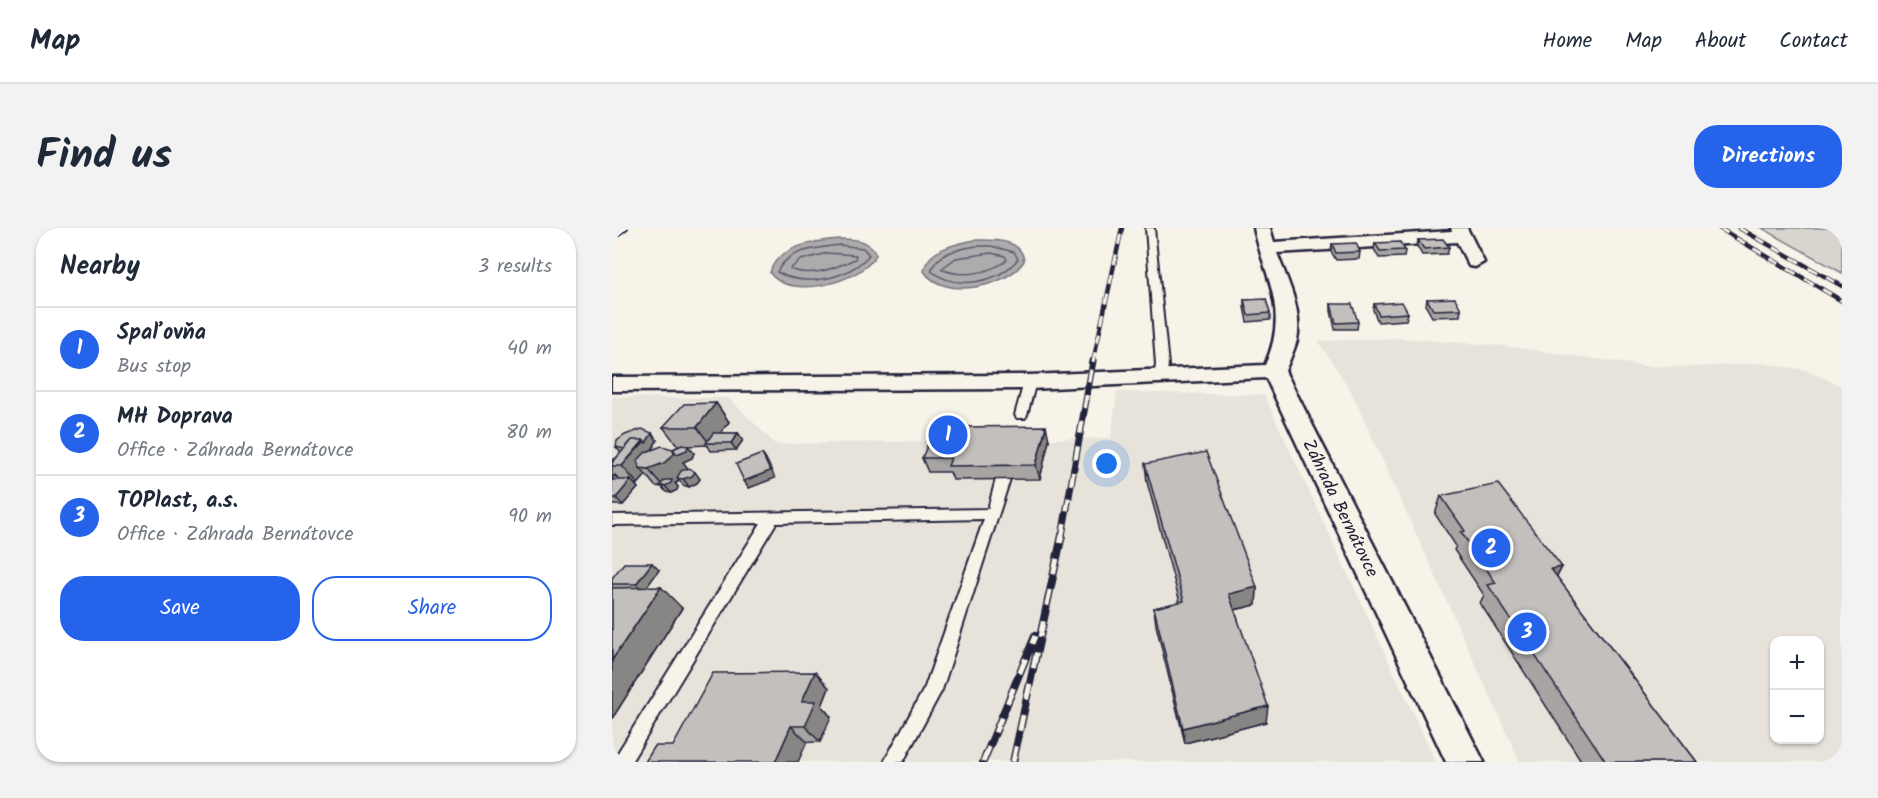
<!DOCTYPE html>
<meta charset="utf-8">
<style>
:root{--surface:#fff;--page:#f2f2f3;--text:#1f2937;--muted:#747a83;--line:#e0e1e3;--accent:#2563eb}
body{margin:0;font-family:Kalam,sans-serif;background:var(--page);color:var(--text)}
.controls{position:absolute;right:18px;bottom:18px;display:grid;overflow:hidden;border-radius:12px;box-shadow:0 2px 4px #0004}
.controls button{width:54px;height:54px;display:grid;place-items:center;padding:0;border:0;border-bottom:2px solid var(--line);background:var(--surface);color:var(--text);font:30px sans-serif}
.you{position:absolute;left:495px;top:236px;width:21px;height:21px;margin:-15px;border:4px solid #fff;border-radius:50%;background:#1a73e8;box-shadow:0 0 0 9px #1a73e833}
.badge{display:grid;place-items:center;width:39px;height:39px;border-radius:50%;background:var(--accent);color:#fff;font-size:20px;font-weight:700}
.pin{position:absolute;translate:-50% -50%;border:3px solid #fff;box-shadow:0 2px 6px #0006}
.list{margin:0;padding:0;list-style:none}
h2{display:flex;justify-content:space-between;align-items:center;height:78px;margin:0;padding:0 24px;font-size:26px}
h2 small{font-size:20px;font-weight:400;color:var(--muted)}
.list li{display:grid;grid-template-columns:39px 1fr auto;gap:18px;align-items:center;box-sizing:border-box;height:84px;padding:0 24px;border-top:2px solid var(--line)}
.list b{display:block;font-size:22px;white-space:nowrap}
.list p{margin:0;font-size:20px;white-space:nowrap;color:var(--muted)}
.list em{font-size:20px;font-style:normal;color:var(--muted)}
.actions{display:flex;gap:12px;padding:18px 24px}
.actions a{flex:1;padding:14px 0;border:2px solid var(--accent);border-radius:24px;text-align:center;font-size:21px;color:var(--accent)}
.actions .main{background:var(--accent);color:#fff}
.map{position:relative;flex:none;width:1230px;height:534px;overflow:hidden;border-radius:24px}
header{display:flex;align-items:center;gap:36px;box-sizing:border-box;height:84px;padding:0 30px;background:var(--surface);border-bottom:2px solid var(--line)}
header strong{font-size:28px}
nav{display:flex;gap:33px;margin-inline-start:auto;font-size:21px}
.intro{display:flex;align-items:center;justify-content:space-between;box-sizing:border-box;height:144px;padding:0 36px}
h1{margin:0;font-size:42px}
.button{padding:15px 27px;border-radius:24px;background:var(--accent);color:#fff;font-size:21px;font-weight:700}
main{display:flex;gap:36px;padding:0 36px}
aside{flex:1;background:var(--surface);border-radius:24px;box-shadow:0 2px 4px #0004}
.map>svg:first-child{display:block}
.built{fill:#e7e3db;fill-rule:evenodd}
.green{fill:#d8d5cf;stroke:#7d7c85;stroke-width:1.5}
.water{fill:#aeabad;stroke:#76747f;stroke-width:1.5}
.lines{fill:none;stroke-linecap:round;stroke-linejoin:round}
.shore{stroke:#5a5969;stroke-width:1.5}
.service-casing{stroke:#22223b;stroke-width:4}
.minor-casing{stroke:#22223b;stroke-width:5}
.service{fill:#f7f3e8;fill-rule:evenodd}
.minor{fill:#f7f3e8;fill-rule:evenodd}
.rail-far2-casing{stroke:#22223b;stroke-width:4.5}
.rail-far1-casing{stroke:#22223b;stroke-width:7}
.rail-casing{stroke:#22223b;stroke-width:8}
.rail-far2{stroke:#f7f3e8;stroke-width:3;stroke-dasharray:10;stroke-linecap:butt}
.rail-far1{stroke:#f7f3e8;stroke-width:4.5;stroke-dasharray:13;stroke-linecap:butt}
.rail{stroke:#f7f3e8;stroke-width:5;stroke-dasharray:16;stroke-linecap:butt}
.wall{fill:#a7a4a3;stroke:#22223b;stroke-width:1.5}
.shaded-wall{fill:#888684;stroke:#22223b;stroke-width:1.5}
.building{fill:#c2bfbd;stroke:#22223b;stroke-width:1.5}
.labels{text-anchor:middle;stroke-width:4.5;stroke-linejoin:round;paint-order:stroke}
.street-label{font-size:18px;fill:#22223b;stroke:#f7f3e8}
</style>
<header>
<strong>Map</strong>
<nav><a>Home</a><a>Map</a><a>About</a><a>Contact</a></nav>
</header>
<div class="intro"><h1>Find us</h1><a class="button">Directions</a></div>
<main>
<aside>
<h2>Nearby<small>3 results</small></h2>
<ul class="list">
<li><span class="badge">1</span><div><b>Spaľovňa</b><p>Bus stop</p></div><em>40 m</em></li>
<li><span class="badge">2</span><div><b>MH Doprava</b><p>Office · Záhrada Bernátovce</p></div><em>80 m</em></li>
<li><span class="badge">3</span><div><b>TOPlast, a.s.</b><p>Office · Záhrada Bernátovce</p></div><em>90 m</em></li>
</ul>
<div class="actions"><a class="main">Save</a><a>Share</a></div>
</aside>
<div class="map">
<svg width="1230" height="534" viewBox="0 0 1230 534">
<rect width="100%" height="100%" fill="#f7f3e8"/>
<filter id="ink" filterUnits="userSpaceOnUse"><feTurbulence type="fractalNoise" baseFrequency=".0167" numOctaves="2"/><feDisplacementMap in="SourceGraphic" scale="12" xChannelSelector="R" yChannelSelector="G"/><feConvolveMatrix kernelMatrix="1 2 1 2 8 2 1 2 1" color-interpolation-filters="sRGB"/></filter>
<g filter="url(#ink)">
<path class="built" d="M787,110L892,118L1033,138L1082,139L1149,135L1194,142L1230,158V534H908L739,163L706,113ZM1162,412H1208V512H1162Z
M505,164L652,167L824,534H0V169L117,170L163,216L499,210Z"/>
<path class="green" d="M1150,0H1230V45Z"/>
<path class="water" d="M227,11C241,11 259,11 264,27C250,54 177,73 158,45C164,18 204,13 227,11Z
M363,12C380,12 410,10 412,33C396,59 331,73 312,43C315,21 344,16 363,12Z"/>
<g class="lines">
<path class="shore" d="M227,17L251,20L257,27C236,51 193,60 165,44C176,21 205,20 227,17Z
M364,18H379L402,24L406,31C386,55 345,63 319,43C325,24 347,21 364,18Z
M215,25L244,27L243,31C223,40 200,50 178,41L189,32Z
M379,25L393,28L395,32C376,46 350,50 329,41L344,30Z"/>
<defs>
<path id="service" d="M6,0H15L0,11V4Z
M534,0H542L556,137L554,149L548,152L542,149L544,137Z
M418,151L424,154L415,187L413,190H405L403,187L412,154Z
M391,246L398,251L330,462L291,534H272L313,459L372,291L164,295L19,534H0L149,295L0,297V287L376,281L384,251Z"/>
<path id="minor" d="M642,0H658L662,14L840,3L839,0H855L872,34L863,39L857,38L845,14L665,25C675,52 691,82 685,112C682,123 677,133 673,143L872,534H834L654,150L418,161L0,163V149L418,147L653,137C678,81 653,52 642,0Z"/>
</defs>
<use href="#service" class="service-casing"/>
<use href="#minor" class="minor-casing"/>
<use href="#service" class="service"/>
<use href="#minor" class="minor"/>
<defs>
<path id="rail-far2" d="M1107,0L1230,73
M1127,0L1230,58
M481,134L510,0"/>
<path id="rail-far1" d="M450,308L481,133"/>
<path id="rail" d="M371,534L423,408
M401,534L450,307"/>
</defs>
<use href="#rail-far2" class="rail-far2-casing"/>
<use href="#rail-far1" class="rail-far1-casing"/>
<use href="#rail" class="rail-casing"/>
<use href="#rail-far2" class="rail-far2"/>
<use href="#rail-far1" class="rail-far1"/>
<use href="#rail" class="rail"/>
</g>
<path class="wall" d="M806,12L837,19L835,26L810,27L805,18Z
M763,15L793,22L792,29L767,30L762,21Z
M720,16L748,24L747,31L724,32L719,23Z
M815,71L849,81L848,88L820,89L814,78Z
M632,72L658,85V92L635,94L632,79Z
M719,76L746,94L745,101H723L719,83Z
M762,76L796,85L794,92L766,94L761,82Z
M104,175L117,194L108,205H126L131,212L124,222L99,223L95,217L75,218L82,225L80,230L71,234L76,241L88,251L85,255L77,259L71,257L68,253L63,255L66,259L65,262L59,265L54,264L50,259L43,258L34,247L26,256H23L26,260L11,277H0V231H3L9,225L4,219L40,205L45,212L40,222L61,221L67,218H66L51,199Z
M437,212L428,251L341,252L338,244H316L310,230Z
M533,236L645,359L644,377L623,382L654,494L573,515L544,397L542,380L568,374L535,254Z
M829,268L950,339L945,349L1085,534H970L868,375L872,367L842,322L844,318L823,286Z
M47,342L34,359L70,380L0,491V350Z
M203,444L217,460L210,478L219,489L208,514L61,518Z"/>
<path class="shaded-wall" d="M104,175L117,194L100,215H97L85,199Z
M434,198L437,212L428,251L424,237Z
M40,205L45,212L40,222L61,221L76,218L82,225L80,230L71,234L75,239L76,244L65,250L68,253L63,255L66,259L65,262L59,265L53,258L50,257L36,241L28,240L34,247L26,256L10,238Z
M126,205L131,212L124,222L119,215Z
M150,226L155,233L163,250L137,260L132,253Z
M83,244L88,251L85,255L77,259L71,251Z
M3,247L9,255L0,254V250Z
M19,252L26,260L11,277L4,270Z
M40,335L47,342L32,363L24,356Z
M950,339L940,357L939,341Z
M49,359L70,380L0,491V432Z
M645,359L644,377L617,383V366Z
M203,444L217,460L210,478L219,489L208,514L193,498L190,473Z
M656,478L654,494L573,515L571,500Z
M179,498L195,514L186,534H163Z"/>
<path class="building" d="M831,11L837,19L812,21L806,12Z
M788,14L793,22L768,23L763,15Z
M744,15L748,24L724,25L720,16Z
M843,70L849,81L821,82L815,71Z
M654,71L658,85L636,87L632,72Z
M790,74L796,85L767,87L762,76Z
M719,76H740L746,94L724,95Z
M104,175L85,199H51L72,176Z
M434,198L424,237L336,238L339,230H310L318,211L346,210L350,199Z
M30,201L40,205L34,215L32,212H20L13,221L4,219L5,213L13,207Z
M101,205H126L119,215H94Z
M20,212H32L10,238H0V235Z
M70,217L76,218L75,222L65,226L61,221Z
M50,218L61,221L62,226L52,235L36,241L28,240L25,233L34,224Z
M594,224L645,359L617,366L656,478L571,500L542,380L572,373L533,236Z
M150,226L158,243L132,253L124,236Z
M77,240L83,244L80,248L71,251L65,250L69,243Z
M0,252H19L4,270H0Z
M53,252H60L59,255L53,258L48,257Z
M886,256L950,339L939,341L1085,534H994L876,357L884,355L849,304L853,303L829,268Z
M12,335H40L24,356H0V350Z
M49,359L0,432V360Z
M203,444L190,473H204L193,498H179L163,534H33L43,518H61L101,445Z"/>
</g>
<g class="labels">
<g class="street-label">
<text transform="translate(729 280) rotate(64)" y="6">Záhrada Bernátovce</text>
</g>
</g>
</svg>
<div class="controls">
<button>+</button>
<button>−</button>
</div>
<div class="you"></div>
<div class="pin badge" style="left:336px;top:207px">1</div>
<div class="pin badge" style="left:879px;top:320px">2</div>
<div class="pin badge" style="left:915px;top:404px">3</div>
</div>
</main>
